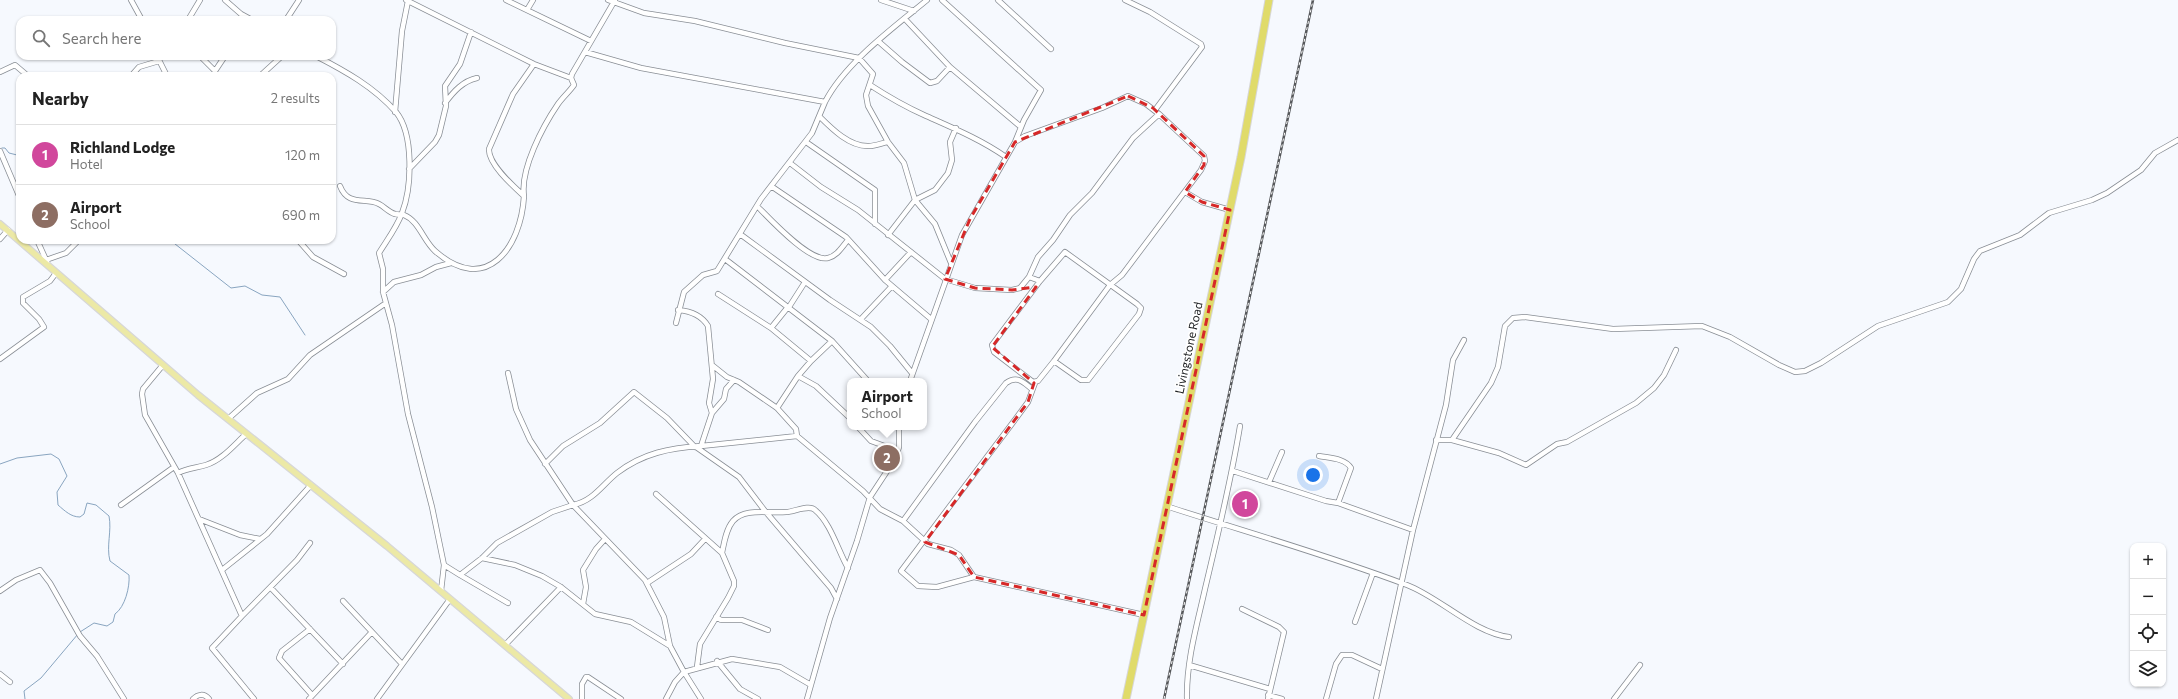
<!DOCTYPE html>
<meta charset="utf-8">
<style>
:root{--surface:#fff;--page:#f2f2f2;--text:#222;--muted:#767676;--line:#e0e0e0;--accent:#2d7779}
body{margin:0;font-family:Commissioner,sans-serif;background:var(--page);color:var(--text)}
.controls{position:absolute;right:12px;bottom:12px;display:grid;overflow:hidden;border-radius:8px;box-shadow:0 1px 3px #0004}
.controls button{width:36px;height:36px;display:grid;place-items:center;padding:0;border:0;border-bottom:1px solid var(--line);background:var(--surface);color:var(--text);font:20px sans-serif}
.you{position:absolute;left:1313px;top:475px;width:14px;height:14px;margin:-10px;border:3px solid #fff;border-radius:50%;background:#1a73e8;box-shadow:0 0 0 6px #1a73e833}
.badge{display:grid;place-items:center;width:26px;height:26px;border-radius:50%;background:var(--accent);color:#fff;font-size:13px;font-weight:700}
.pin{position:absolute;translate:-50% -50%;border:2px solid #fff;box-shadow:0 1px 4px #0006}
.popup{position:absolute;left:847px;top:378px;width:80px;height:52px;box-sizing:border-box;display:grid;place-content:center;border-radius:8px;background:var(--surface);filter:drop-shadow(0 1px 3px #0005);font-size:13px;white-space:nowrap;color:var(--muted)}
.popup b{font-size:15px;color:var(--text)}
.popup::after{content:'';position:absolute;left:50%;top:100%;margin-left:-8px;border:8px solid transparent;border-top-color:var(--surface)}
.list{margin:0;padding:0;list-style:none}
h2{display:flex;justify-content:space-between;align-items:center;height:52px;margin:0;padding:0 16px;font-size:17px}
h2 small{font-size:13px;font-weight:400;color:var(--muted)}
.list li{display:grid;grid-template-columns:26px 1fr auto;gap:12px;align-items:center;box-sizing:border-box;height:60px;padding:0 16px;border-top:1px solid var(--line)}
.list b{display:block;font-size:15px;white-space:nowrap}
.list p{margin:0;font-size:13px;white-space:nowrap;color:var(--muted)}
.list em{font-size:13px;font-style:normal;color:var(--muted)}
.icon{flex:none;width:22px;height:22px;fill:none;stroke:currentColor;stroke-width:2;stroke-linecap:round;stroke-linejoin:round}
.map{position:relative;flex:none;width:2178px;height:699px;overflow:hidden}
.search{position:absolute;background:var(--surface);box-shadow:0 1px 3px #0004;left:16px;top:16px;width:320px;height:44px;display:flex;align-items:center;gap:10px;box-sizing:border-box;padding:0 14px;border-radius:12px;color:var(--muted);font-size:15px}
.panel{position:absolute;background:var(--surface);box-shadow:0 1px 3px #0004;left:16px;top:72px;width:320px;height:172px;border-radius:12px}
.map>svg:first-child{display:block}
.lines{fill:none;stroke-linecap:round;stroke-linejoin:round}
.stream{stroke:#89a5c0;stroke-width:1}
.minor-casing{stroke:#898e95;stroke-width:6}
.major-casing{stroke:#d7d7d7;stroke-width:8}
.highway-casing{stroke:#d7d7d7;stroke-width:9}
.minor{stroke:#fff;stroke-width:4.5}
.major{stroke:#ece9a6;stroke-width:5.5}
.highway{stroke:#e0db6a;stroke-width:7}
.rail-casing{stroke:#55575a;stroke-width:2.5}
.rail{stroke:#fff;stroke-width:1;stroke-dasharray:3;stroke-linecap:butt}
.marked{fill:none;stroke:#d62828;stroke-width:3;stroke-dasharray:8 5;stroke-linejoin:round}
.labels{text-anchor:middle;stroke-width:3.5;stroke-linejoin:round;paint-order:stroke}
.street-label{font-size:12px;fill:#1f2123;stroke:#fff}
</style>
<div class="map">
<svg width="2178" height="699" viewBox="0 0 2178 699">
<rect width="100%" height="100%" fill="#f6f9fe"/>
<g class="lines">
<path class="stream" d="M2,148H5L9,153L17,155L20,159
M170,240L231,288L245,286L262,295L280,297L305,335
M0,464L17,458L51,454L59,459L67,476L57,492L58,505C65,511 71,517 80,517L84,514L87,503L96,505L109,516C112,531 106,546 110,561L129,575C130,587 125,607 115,614L113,622L107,626L94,623L80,632
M25,699L24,691L41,678L78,634"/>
<defs>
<path id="minor" d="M131,0L142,20
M225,0L241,14L252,20
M406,0L534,64L571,78
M506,0L591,41
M608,0L644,13L695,21L785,43L859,58L873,74L866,95L868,106L888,142L904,163L915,200L935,190L948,173L952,160L950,142L956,128
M881,0L914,11
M942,0L1041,90L1024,120L1015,142
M998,0L1051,49
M1125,0L1150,12L1201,44L1202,47L1155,110
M527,10L533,0
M905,19L950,67L1021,127
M188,20L200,0
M286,20L299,0
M878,41L902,62L930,83L937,81L950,67
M585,52L641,68L825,102L812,133L761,199L717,271L703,275L684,292L676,323
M157,56L167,76
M200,56L215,71L225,56
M316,56C345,71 374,87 396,112C414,134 412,187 402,213C397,227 387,240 379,253L383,269V292L392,325L408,414L432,507L444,565L441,591
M0,72L15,65L28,76
M131,76L139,67L159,61
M260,76L282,56
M870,85C887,96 906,107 924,115C953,128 980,139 1006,157
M825,102C845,63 893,28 927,0
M445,103C454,91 463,81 477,78
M395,112L402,31L408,1
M820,117C832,129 850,147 869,146C875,146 882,143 888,142
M806,142L875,190V224
M0,151L20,198
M790,163L821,187L858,210L945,279L975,288L1012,290L1020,288L1029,277L1040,281
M409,169L435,142L439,135L446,106L445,86L460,64L471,32
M340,186C348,207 366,197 379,204C385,207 388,212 395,214C398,215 401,214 404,215C419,221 423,240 435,251C486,296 521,248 524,196C513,186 488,164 489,149L513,94L534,64
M771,186L846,237L885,280L931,319
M1185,192L1202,202L1230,210
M524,196C520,169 543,126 558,104C563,97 569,92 574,85L571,78L572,74L615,0
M757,206C769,218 810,263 828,258C837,256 842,247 848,240
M740,234L830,300L871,327L890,346L912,373
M888,235L915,200L935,224L951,263
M0,239L8,230
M37,240L47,262
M298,240L313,257L344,274
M725,259L832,341
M46,260L66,253L79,240
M1029,277L1038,257L1053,240L1070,215L1092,193L1133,138L1159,114L1204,156L1205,161L1201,170L1122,275L1110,285L1054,361L1081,380H1088L1139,314L1141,308L1137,304L1065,252L1040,281L992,345L994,352L1033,382L1038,381L1054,361
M885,280L911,252
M383,292L394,282L421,275L436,267L451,263
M718,294L771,328L811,361L798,376L777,408
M789,307L805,282
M678,310C690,311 702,316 708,326L713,379L709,403L712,413L701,446L797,436L863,491L880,509L903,521L928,544L951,550L959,555L974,577
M861,319L892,286
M771,328L788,307
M0,359L44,327L39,319L23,303V297L50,281L56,273
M811,361L832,341L868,381
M163,365L143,389L142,394L145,415L178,473L242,616L297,560L310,543
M712,365L727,377L739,382L777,408L796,429L797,436
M798,376L816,386L850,418
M910,381L962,235L1015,142L1025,136L1102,108L1128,96L1146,104L1159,114
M1035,383L1028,402L1017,417L901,571L918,586L937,587L974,577L1144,615
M712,413L724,399L726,389L734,380
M228,419L257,393L288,379L310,355L386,303
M858,427L871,441L890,448L897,453
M1436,440H1452L1499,453L1526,465L1557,444L1567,442L1636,403L1654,388L1664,375L1676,350
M1452,440L1491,383L1498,367L1505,326L1513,318L1525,317L1613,329L1702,326L1730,337L1779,365L1795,372L1805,371L1821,363L1878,326L1948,302L1961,289L1974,259L1980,251L2020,235L2049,213L2092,200L2107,193L2141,170L2155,153L2178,140
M696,447L739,477L765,511L831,588L837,599
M1319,456C1329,458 1345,458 1351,468L1338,503
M545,464L563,446L600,423L634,392L667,418L695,447
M1233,471L1326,501L1338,503L1413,530
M178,473C187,468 196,468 206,465C222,460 234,445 246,434
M1269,482L1282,452
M656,494L722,553L734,581V586L728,598L700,644L697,667
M121,505L174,467
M1166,506C1246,532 1328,555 1407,585C1439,597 1474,633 1509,637
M199,519L240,535L260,539
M903,521L975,422L1006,383C1017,375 1023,382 1032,389
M722,553C724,543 726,529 733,521C745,507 770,514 786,512C794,512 809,504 815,510C831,523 838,551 848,568
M482,558L515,565L542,576L561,587L595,614L631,622L670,646L664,617L645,580L573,505C593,501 602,485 617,473C643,453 670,448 701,446
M444,565L460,575L482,558L497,543L552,512L573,505L530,440L516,409L508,373
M222,570L267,534L311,485
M460,575L508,603
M647,583L691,554L705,539
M271,588L343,664
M0,591L16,580L40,570L50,583L80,636L97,656L124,699
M343,601L402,664
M583,604L586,587L583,570L596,549L605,539
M1242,609L1279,627L1284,632L1268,699
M242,616L212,648L254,699
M716,617L721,620H742L768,630
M1355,622L1373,573
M310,629L282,651L279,658L312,695
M505,645L561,587
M670,646L684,672L732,659L780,667L811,685
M717,661L740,689L758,699
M1189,665L1270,689
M0,674L10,682
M1268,695L1282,699
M193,699C198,694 204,693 209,699
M309,699L371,633
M377,699L450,599
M582,699V684L586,677H588L621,699
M666,699L675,682L684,672L701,699
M807,699L830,618L857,541L870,497L895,459L899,447V427
M1187,699C1186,662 1197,625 1205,589C1218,534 1231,481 1240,426
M1326,699L1336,664L1342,655H1352L1382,669
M1376,699L1413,530L1446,405L1453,360L1464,340
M1614,699L1640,665"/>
<path id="major" d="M0,224L198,395L387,546L569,699"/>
<path id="highway" d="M1126,699L1241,157L1269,0"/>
</defs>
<use href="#minor" class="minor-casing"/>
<use href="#major" class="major-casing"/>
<use href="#highway" class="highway-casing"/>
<use href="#minor" class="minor"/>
<use href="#major" class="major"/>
<use href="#highway" class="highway"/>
<defs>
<path id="rail" d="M1164,699L1313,0"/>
</defs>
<use href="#rail" class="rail-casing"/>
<use href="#rail" class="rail"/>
</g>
<path class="marked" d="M1128,96L1153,108L1204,156V165L1185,192L1202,202L1230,210L1144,615L974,577L959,555L925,542L1028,402L1034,383L992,347L1036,287L1012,290L975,288L945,279L970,219L1015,142Z"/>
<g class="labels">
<g class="street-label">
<text transform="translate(1189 348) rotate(-78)" y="4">Livingstone Road</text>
</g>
</g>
</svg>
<div class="controls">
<button>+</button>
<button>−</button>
<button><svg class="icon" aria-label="locate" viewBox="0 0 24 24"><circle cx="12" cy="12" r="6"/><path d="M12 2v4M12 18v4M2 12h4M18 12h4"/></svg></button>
<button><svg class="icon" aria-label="layers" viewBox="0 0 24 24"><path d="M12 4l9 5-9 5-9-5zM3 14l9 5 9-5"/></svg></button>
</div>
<div class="you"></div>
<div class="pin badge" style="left:1245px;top:504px;background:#d1479c">1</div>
<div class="pin badge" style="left:887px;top:458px;background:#8d6e63">2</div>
<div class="popup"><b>Airport</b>School</div>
<div class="search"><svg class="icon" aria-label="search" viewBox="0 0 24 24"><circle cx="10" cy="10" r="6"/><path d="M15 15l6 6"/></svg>Search here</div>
<section class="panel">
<h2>Nearby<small>2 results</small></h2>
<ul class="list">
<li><span class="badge" style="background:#d1479c">1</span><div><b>Richland Lodge</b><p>Hotel</p></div><em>120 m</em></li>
<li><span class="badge" style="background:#8d6e63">2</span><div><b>Airport</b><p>School</p></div><em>690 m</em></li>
</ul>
</section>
</div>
